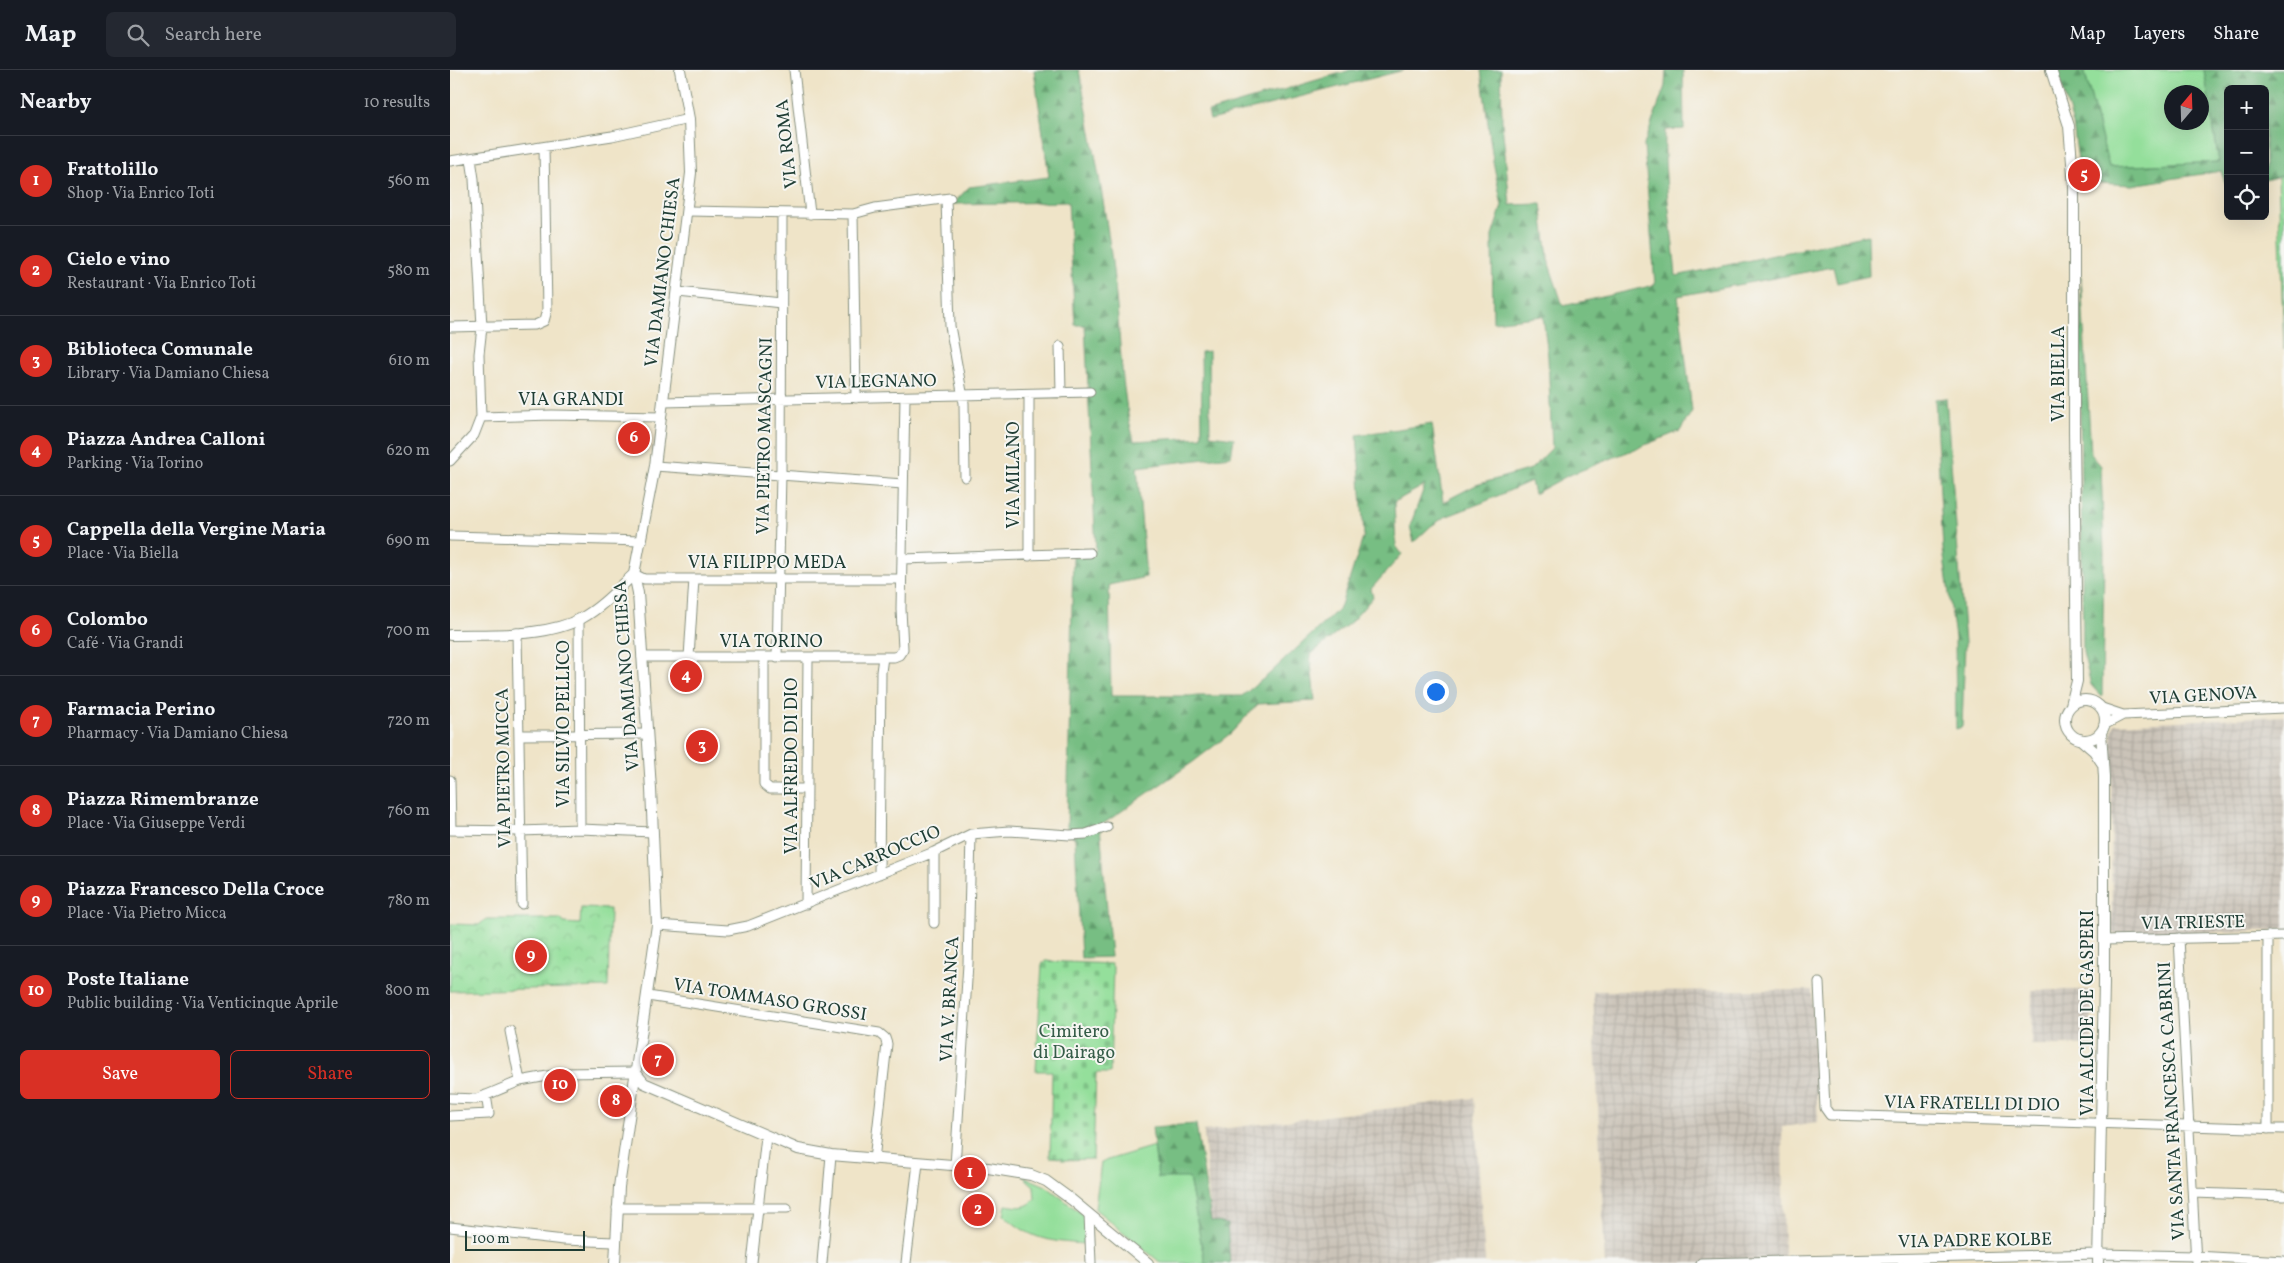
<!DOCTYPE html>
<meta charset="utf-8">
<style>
:root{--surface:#171b24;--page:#242831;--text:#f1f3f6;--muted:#9ea1a6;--line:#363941;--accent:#d93025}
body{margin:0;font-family:Vollkorn,serif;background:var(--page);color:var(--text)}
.controls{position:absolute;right:15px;top:15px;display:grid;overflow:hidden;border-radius:8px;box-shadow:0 5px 20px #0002}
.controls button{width:45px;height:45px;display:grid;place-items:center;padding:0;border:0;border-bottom:1px solid var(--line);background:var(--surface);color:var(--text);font:25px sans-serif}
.compass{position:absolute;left:1714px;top:15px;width:45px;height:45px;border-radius:50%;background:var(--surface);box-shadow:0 5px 20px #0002;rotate:19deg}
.scale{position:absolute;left:15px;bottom:12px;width:120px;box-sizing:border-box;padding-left:5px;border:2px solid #1f3d34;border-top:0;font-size:14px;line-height:18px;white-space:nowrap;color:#1f3d34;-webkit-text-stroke:4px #f6f6f2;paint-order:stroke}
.you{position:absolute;left:985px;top:621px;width:18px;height:18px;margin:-12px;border:4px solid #fff;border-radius:50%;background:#1a73e8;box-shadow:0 0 0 8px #1a73e833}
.badge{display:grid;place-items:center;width:32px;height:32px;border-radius:50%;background:var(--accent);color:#fff;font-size:16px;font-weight:700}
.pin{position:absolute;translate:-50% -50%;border:2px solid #fff;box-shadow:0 1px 5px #0006}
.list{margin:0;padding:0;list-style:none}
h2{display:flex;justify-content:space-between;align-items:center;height:65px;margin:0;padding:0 20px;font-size:21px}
h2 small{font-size:16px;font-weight:400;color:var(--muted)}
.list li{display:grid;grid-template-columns:32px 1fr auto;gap:15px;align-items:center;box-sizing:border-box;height:90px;padding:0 20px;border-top:1px solid var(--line)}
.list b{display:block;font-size:19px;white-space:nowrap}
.list p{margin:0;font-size:16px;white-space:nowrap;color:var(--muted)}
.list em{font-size:16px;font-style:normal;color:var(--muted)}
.actions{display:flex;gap:10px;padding:15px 20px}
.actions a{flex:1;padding:11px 0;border:1px solid var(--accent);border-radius:8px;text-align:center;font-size:18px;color:var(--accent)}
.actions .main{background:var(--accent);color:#fff}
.icon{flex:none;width:28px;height:28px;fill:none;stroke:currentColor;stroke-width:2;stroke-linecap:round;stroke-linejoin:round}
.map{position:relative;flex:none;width:1834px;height:1193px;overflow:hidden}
header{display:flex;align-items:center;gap:30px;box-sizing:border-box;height:70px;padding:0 25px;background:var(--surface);border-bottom:1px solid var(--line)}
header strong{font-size:24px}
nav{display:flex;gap:28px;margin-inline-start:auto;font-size:18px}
.search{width:350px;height:45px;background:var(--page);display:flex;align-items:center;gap:12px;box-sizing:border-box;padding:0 18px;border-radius:8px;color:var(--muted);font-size:19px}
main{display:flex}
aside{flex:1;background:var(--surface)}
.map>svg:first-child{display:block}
.industrial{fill:url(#industrial-grid)}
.grass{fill:#94df9b;stroke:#5a8e68;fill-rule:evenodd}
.forest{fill:url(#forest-firs);stroke:#4b7e5c}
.cemetery{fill:url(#cemetery-stones);stroke:#5a8e68}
.park{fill:url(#park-crowns);stroke:#5a8e68}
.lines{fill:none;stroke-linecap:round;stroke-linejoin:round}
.minor-casing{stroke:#87907e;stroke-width:11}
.tertiary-casing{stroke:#87907e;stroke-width:12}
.minor{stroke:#fff;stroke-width:9}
.tertiary{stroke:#fff;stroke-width:10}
.labels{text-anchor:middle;stroke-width:4;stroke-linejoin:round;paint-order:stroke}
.street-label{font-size:18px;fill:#1f3d34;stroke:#f6f6f2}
.park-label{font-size:18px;fill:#365d49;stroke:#f6f6f2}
</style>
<header>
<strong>Map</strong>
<div class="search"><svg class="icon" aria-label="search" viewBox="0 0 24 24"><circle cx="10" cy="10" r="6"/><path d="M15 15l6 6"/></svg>Search here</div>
<nav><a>Map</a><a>Layers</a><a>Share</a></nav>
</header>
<main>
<aside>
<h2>Nearby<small>10 results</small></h2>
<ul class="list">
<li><span class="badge">1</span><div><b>Frattolillo</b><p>Shop · Via Enrico Toti</p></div><em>560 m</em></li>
<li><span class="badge">2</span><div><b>Cielo e vino</b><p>Restaurant · Via Enrico Toti</p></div><em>580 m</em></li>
<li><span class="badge">3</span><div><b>Biblioteca Comunale</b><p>Library · Via Damiano Chiesa</p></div><em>610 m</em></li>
<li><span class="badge">4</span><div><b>Piazza Andrea Calloni</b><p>Parking · Via Torino</p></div><em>620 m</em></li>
<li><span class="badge">5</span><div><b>Cappella della Vergine Maria</b><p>Place · Via Biella</p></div><em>690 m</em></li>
<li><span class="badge">6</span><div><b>Colombo</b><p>Café · Via Grandi</p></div><em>700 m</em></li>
<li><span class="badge">7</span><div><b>Farmacia Perino</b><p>Pharmacy · Via Damiano Chiesa</p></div><em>720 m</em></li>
<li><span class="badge">8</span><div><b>Piazza Rimembranze</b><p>Place · Via Giuseppe Verdi</p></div><em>760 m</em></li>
<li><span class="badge">9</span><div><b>Piazza Francesco Della Croce</b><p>Place · Via Pietro Micca</p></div><em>780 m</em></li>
<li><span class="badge">10</span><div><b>Poste Italiane</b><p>Public building · Via Venticinque Aprile</p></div><em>800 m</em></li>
</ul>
<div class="actions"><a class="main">Save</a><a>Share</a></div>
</aside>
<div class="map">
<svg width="1834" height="1193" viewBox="0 0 1834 1193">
<defs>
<pattern id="industrial-grid" width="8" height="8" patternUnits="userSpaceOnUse" patternTransform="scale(1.25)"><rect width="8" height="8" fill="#cac3b8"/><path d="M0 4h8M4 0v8" fill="none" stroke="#ada89f"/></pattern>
<pattern id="forest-firs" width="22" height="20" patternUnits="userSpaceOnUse" patternTransform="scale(1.25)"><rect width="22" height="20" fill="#77be83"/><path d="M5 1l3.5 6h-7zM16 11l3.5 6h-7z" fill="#619c6c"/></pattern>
<pattern id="cemetery-stones" width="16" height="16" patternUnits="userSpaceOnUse" patternTransform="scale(1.25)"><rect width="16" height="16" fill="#94df9b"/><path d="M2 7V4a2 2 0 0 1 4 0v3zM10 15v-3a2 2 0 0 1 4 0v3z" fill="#7fc086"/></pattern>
<pattern id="park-crowns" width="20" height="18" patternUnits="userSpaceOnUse" patternTransform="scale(1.25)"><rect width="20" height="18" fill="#94df9b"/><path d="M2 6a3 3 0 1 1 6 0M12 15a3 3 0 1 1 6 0" fill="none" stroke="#7fc086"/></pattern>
</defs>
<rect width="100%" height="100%" fill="#f6f6f2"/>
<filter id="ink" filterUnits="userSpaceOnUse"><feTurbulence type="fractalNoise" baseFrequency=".02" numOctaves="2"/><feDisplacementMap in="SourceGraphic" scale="10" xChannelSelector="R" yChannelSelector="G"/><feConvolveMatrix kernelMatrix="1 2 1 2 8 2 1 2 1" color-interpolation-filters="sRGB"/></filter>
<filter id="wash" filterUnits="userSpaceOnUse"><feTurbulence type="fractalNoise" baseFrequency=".0096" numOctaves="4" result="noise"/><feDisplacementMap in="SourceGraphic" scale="20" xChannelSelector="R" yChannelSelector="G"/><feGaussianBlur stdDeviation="1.12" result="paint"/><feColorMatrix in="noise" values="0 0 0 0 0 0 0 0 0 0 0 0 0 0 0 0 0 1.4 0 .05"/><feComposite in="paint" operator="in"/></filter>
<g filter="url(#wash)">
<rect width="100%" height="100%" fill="#efe4c8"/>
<path class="industrial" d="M1834,646V860L1666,865L1662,861L1661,664L1665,654Z
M1362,920L1368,1052L1332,1057L1334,1193H1155L1143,921Z
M1582,920H1638L1641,925L1642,975H1581Z
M1024,1028L1035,1193H764L754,1061Z"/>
<path class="grass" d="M1634,0H1754L1769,92L1659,97ZM1722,22H1752V52H1722Z
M1834,105V280L1828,107Z
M704,1076L708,1107H739L755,1193H711L645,1139L651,1092Z
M573,1106L596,1116L636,1147L637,1165H634V1174C598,1171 581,1170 554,1145L556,1135C569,1137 576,1139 585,1129L584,1116Z"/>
<path class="forest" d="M584,0H629C643,72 657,144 665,217C671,268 670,320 684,371L752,367L751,282L759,281L760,365L784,368L781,386L687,397L696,507L659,515L661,626H792L818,605L890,538L914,465L907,365L982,354L993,432L1026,415L1081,399L1102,378L1098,287L1093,246L1043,252L1042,166L1052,136L1043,91L1031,0H1051L1052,53L1060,135L1091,134L1099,194L1113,236L1205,215L1194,75L1215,16L1216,0H1233L1234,59L1215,60C1213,109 1222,157 1226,206L1418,165L1419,206L1387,213L1383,197L1228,226L1242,341L1230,361L1117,406L1084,424L1081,411L1034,432L995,447L981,456L964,472L960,456L975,415L944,432L946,476L952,484L921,519L923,527L902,551L860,585L865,631L808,634L781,663L743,692L650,756L661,887L631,888L625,768L617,762L623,487L630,488L646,480L635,255H625L618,132L503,134L519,117L599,107Z
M901,0H954L760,50L758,42Z
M1607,0H1634L1659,97L1769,92L1754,0H1834V105L1815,110V19H1778V120L1771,101L1682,115L1631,112L1623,54Z
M1631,206L1641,384L1651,396L1654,483L1652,627L1641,615L1633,582L1630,331Z
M1496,328L1515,573L1512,657L1506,659L1505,568L1493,479L1485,329Z
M746,1054L761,1151L777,1154L780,1193H755L739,1108H708L702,1057Z"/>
<path class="cemetery" d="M595,891L661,894L663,897L660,1003H646L643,1089L612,1090V1088L600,1087L602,1001H586L592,894Z"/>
<path class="park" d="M131,838L160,839L158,917L0,921L1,854L29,855L36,849H111L114,853L130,854Z"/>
</g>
<g filter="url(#ink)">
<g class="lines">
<defs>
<path id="minor" d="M344,0L360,144
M0,91L162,66L239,49
M496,129L500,256L514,333L515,407
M238,141L403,144L425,138L500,128
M403,144L406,328
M228,222L331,233
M0,257L85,255L94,251L97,240L94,77
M610,276L611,323
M579,324V486
M213,332L640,322
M31,347L102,345L211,347
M0,391L24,365L31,347L29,284L32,257L24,109L21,89
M205,396L453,414
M0,466L192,471
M453,489L640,483
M184,504L194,509H451
M129,550L130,759
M67,563L72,834
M192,587H444L449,585L453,579L451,539L455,327
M239,587L244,509
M314,588V714L320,719H357
M327,588L331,404L332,144
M1652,638L1673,645L1834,638
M1654,655L1673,645
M69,665L197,664
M0,710L1,760
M0,760L70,761L130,759L203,762
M484,782V853
M429,804L431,602L433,587
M356,834L358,588
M207,855L278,860L298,856L484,782L521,764L559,761L620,765L636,764L657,757
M1818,866V1059
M1729,868L1746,1193
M1654,870L1834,866
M1369,913L1375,1038L1380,1045L1834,1059
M198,926L429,963L435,968L437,974L424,1090
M60,961L70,1011
M0,1028L27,1029L70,1011L114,1003L185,1002
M0,1046L39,1044L36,1025
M505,1096L518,894L521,764
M1743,1123L1834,1126
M167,1138H337
M639,1144L641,1193
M0,1157L114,1170L164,1172
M302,1193L316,1066
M372,1193L381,1085
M456,1193L468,1093
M1251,1193L1649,1184L1746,1186L1834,1191"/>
<path id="tertiary" d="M1601,0L1619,56L1624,117V361L1627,611L1621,635
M0,565C40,564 95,568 132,548C152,537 167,520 184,504
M1615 650a20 20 0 1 1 40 0a20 20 0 1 1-40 0Z
M1630,669L1644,681L1652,693
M185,1002L194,1013L348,1079L381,1085L538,1098L581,1105L596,1111L622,1130L698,1193
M165,1193L169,1117L207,855L201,719L188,523L184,504L205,396L241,103L239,49L230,0
M1648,1193L1654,913V707L1651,662"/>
</defs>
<use href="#minor" class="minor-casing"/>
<use href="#tertiary" class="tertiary-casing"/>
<use href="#minor" class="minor"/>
<use href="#tertiary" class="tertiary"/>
</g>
</g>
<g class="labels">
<g class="street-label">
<text transform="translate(336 74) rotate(-96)" y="6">VIA ROMA</text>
<text transform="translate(212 202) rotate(-83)" y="6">VIA DAMIANO CHIESA</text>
<text transform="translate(1608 304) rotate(-90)" y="6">VIA BIELLA</text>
<text transform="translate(426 311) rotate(-1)" y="6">VIA LEGNANO</text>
<text x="121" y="335">VIA GRANDI</text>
<text transform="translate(314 366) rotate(-89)" y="6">VIA PIETRO MASCAGNI</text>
<text transform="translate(563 405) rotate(-90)" y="6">VIA MILANO</text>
<text x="317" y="498">VIA FILIPPO MEDA</text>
<text x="321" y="577">VIA TORINO</text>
<text transform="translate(176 606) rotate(-94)" y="6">VIA DAMIANO CHIESA</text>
<text transform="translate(1753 625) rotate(-3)" y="6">VIA GENOVA</text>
<text transform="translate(113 654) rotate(-90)" y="6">VIA SILVIO PELLICO</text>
<text transform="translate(341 696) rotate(-90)" y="6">VIA ALFREDO DI DIO</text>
<text transform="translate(53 698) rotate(-91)" y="6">VIA PIETRO MICCA</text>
<text transform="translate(425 787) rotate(-23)" y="6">VIA CARROCCIO</text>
<text transform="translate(1743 852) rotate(-1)" y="6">VIA TRIESTE</text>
<text transform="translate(320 929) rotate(9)" y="6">VIA TOMMASO GROSSI</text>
<text transform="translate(499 929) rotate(-87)" y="6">VIA V. BRANCA</text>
<text transform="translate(1637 943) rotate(-90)" y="6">VIA ALCIDE DE GASPERI</text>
<text transform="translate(1721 1031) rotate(-93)" y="6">VIA SANTA FRANCESCA CABRINI</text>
<text transform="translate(1522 1033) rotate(1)" y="6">VIA FRATELLI DI DIO</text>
<text transform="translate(1525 1170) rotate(-1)" y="6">VIA PADRE KOLBE</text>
</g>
<g class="park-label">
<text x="624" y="967">Cimitero<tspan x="624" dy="21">di Dairago</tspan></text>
</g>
</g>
</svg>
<div class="controls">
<button>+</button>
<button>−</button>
<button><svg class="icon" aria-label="locate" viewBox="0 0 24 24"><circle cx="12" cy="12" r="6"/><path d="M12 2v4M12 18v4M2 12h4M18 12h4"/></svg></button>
</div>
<svg class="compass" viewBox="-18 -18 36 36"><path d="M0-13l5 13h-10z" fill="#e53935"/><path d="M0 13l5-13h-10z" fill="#9ea1a6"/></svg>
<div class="scale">100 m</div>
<div class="you"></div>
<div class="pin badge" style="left:520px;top:1103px">1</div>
<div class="pin badge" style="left:528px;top:1140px">2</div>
<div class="pin badge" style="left:252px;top:676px">3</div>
<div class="pin badge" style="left:236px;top:606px">4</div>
<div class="pin badge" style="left:1634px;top:105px">5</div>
<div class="pin badge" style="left:184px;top:368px">6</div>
<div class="pin badge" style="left:208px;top:990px">7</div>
<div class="pin badge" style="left:166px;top:1031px">8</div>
<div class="pin badge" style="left:81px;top:886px">9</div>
<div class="pin badge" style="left:110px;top:1015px">10</div>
</div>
</main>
